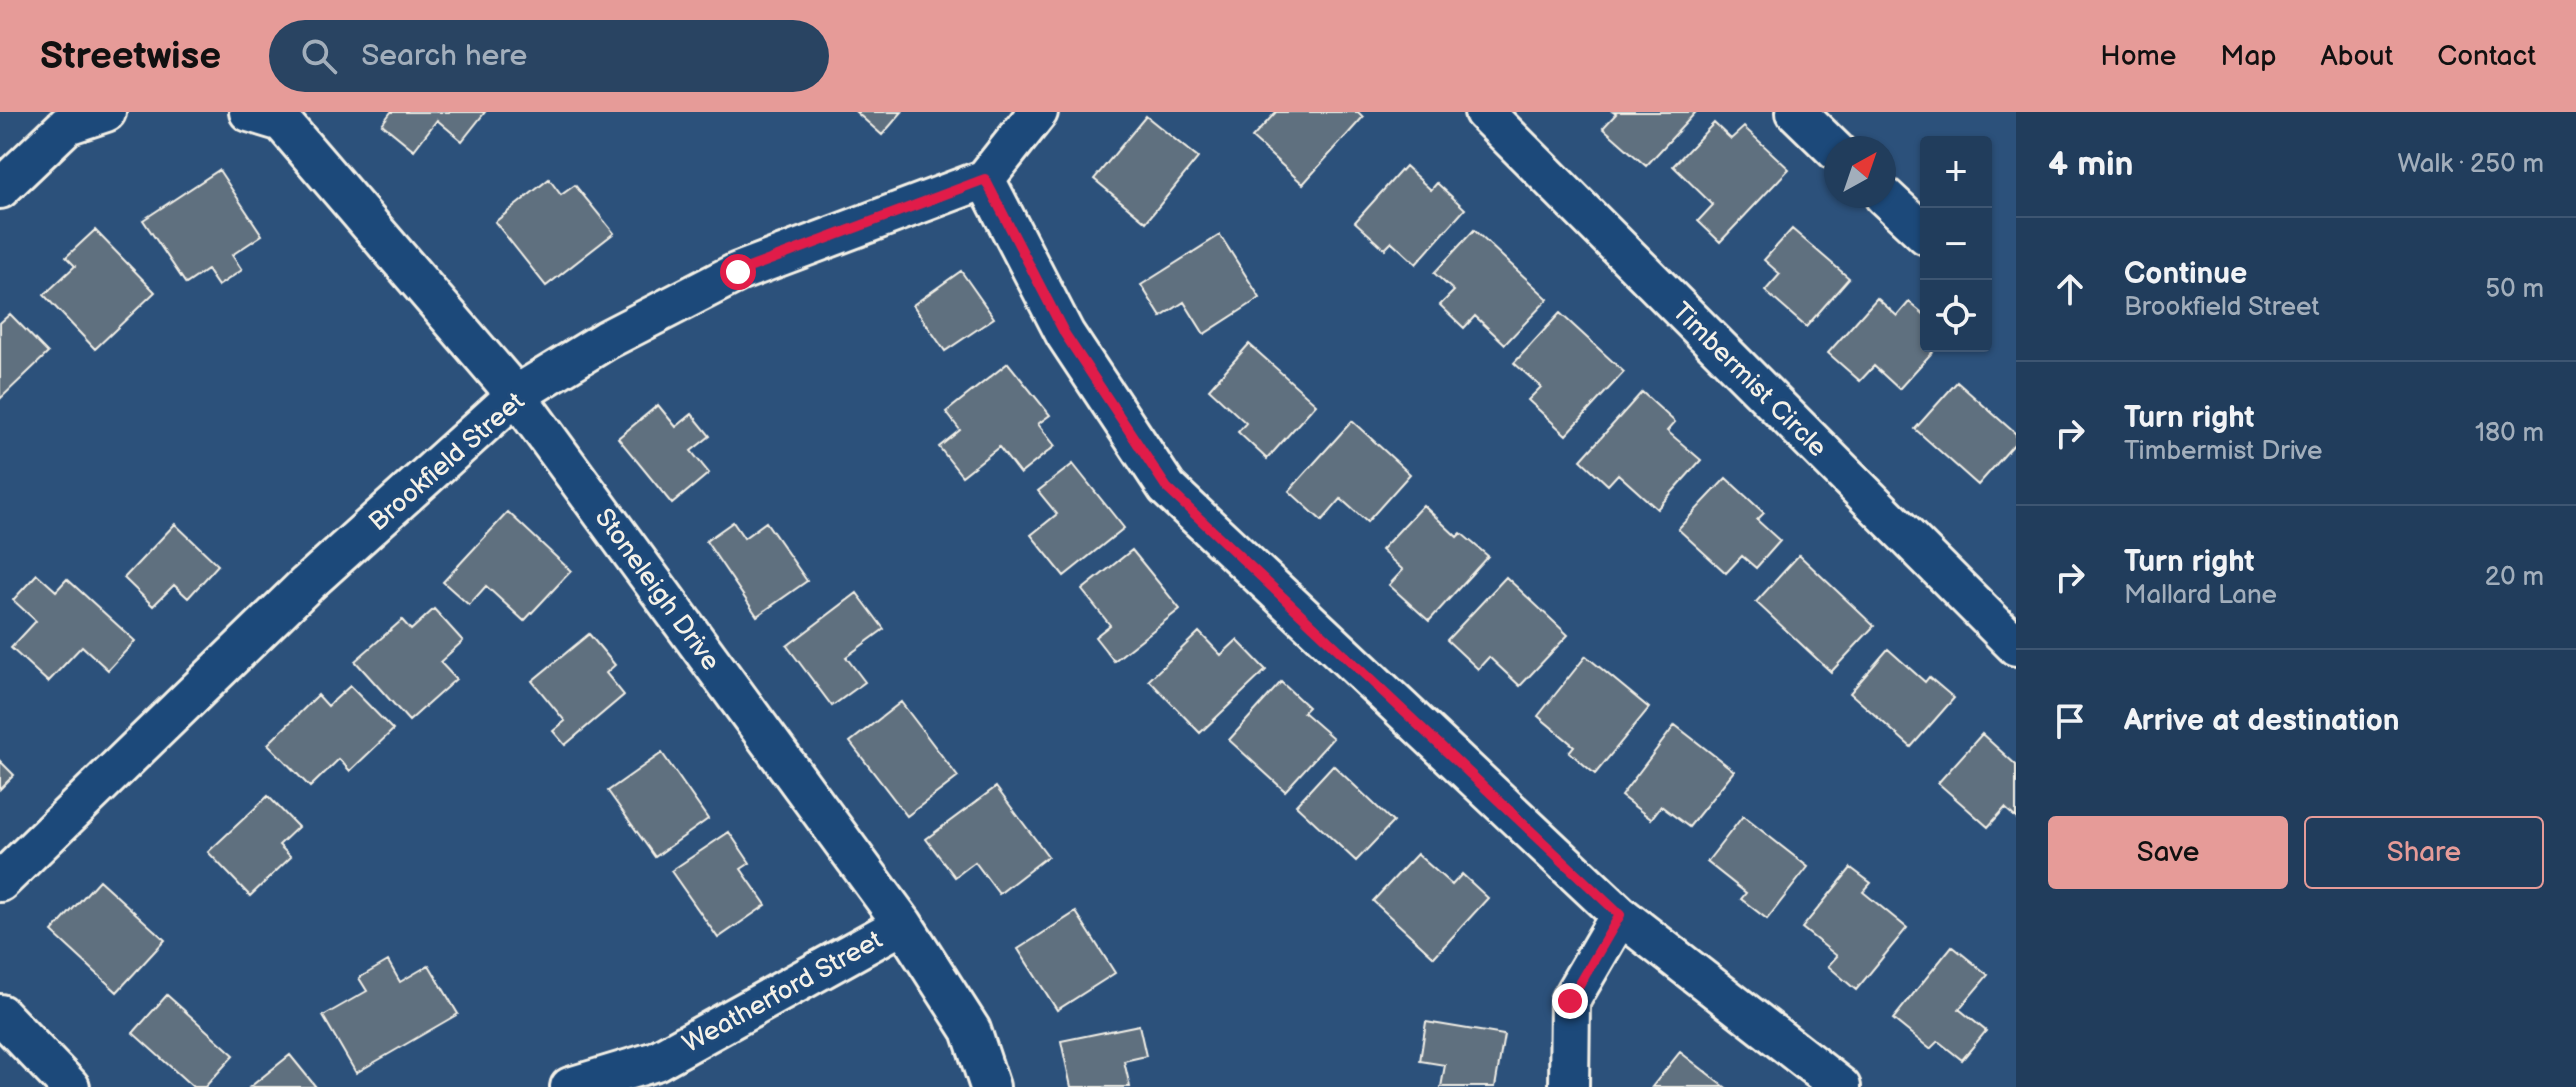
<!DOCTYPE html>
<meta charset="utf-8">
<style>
:root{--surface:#213d5c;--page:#294462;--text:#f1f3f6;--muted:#a2aebb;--line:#3e5672;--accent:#e69b98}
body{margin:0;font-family:"Balsamiq Sans",sans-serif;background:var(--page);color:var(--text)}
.controls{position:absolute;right:24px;top:24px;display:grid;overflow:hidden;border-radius:8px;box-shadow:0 2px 6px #0004}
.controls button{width:72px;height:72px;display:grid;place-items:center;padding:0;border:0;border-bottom:2px solid var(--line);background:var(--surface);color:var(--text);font:40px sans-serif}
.compass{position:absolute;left:1824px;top:24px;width:72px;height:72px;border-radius:50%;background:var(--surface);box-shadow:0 2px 6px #0004;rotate:40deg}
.stop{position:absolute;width:24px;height:24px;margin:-18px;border:6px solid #e11d48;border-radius:50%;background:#fff}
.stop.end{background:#e11d48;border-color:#fff;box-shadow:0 2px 8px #0008}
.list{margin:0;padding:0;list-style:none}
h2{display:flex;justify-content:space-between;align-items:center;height:104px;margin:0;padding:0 32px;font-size:34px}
h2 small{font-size:26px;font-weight:400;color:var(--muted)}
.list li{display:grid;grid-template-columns:52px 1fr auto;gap:24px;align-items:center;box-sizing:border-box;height:144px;padding:0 32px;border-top:2px solid var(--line)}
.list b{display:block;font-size:30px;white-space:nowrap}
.list p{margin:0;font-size:26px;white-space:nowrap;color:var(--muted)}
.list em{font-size:26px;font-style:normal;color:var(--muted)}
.actions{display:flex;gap:16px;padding:24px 32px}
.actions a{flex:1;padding:18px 0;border:2px solid var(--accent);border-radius:8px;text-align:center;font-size:28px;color:var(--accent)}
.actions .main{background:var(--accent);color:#111}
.icon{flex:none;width:44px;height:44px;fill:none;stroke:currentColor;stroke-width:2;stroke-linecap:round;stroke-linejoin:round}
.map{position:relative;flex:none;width:2016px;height:975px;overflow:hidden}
header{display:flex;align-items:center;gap:48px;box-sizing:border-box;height:112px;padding:0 40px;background:var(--accent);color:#111}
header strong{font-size:38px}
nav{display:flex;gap:44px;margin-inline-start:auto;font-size:28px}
.search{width:560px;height:72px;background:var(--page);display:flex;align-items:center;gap:20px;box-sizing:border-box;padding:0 28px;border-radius:44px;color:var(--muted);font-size:30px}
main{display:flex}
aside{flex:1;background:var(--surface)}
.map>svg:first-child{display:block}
.building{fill:#5f6f7f;stroke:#f4f1e8;stroke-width:2}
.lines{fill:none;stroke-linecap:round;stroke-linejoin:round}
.minor-casing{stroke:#f4f1e8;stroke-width:44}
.minor{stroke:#1f4a7a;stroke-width:38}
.route{stroke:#e11d48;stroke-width:10}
.labels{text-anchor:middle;stroke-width:7;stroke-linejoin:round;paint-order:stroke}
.street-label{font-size:26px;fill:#f4f1e8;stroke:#1f4a7a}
</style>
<header>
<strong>Streetwise</strong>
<div class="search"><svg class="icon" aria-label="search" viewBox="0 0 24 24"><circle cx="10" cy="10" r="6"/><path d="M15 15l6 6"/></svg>Search here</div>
<nav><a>Home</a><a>Map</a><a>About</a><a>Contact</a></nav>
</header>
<main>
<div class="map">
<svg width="2016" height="975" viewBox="0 0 2016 975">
<rect width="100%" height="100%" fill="#2c517b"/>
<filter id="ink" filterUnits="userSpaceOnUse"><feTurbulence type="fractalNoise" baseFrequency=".0125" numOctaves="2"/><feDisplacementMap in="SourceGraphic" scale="16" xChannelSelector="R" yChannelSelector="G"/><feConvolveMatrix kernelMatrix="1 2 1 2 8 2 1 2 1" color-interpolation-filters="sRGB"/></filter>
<g filter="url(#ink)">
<path class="building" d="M391,0H485L462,29L437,8L414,38L382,12Z
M856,0H902L882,23Z
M1276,0H1358L1363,5L1303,72L1252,26Z
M1613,0H1696L1646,54L1603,16L1616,2Z
M1146,4L1198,46L1146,110L1094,67Z
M1714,11L1731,27L1744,15L1789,57L1720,130L1698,109L1713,93L1673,54Z
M1405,54L1431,78L1437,71L1465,97L1416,152L1392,130L1385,137L1355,110Z
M219,58L262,123L232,143L242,158L218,174L207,158L186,172L143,108Z
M549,67L561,83L575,73L614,121L546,174L495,110Z
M1792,117L1849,166L1806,215L1765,179L1780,162L1764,148Z
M95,118L155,180L95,237L44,183L75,154L66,145Z
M1474,118L1548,187L1505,232L1475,204L1464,216L1440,193L1454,179L1434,161Z
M1220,123L1260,186L1204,222L1184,190L1161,205L1141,173Z
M961,159L994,206L945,239L913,193Z
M1877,186L1897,204L1909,190L1926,204V234H1938L1899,277L1874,254L1860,269L1828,241Z
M1560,201L1624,260L1566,323L1528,288L1541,275L1514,251Z
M10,202L48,241L0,287V211Z
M1249,232L1316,292L1267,347L1238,320L1246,311L1209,277Z
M1008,251L1050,303L1038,312L1055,334L1020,362L999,335L962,364L939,335L960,318L946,300Z
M1957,270L2016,322V330L1978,373L1915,317Z
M1642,280L1675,310L1667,319L1701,348L1657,397L1618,362L1608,373L1581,348Z
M658,293L676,315L692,302L710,324L691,339L709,361L672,392L618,326Z
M1352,309L1410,362L1367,410L1341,387L1322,409L1289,379Z
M1073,352L1124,416L1064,464L1031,423L1057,402L1038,379Z
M1726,366L1764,401L1757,408L1780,429L1756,456L1742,444L1726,461L1678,417Z
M1423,393L1457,425L1461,421L1488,444L1429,509L1389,473L1403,458L1381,438Z
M508,400L571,459L524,509L486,474L469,493L443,470Z
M733,410L744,426L766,410L807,469L757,504L706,429Z
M175,412L218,453L188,486L174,473L153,494L124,466Z
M1132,438L1180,497L1114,549L1095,525L1110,513L1082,478Z
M1799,443L1874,514L1831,560L1756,490Z
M37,462L56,479L67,467L135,529L108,558L82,534L48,570L11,536L36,509L13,488Z
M1506,465L1568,523L1520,574L1489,545L1478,557L1447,528Z
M857,481L884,517L846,545L865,570L832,594L787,534Z
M434,497L463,529L440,550L456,567L409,609L355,549L402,508L411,518Z
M1199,520L1221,543L1237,528L1266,558L1200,621L1149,568Z
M589,522L615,553L606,561L624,583L565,633L553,619L565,609L532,569Z
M1888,537L1925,570L1929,565L1954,586L1911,635L1850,581Z
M1586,544L1649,596L1595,662L1569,640L1574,634L1538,604Z
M1281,570L1308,595L1303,600L1333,626L1285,679L1229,628Z
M350,574L393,618L350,659L339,647L310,675L268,632L318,583L328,594Z
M901,590L958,665L907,704L850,630Z
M1675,613L1734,659L1689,715L1661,694L1651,707L1621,684Z
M1982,622L2016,653V706L2005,696L1988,715L1938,671Z
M662,641L708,707L655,745L608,679Z
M0,649L14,663L0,677Z
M1333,653L1393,710L1356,749L1296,693Z
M996,675L1048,744L999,782L975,750L955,765L926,727Z
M268,684L298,715L279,733L291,745L250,784L208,740Z
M1743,704L1808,755L1767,807L1741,787L1746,781L1707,750Z
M729,720L750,751L741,757L766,793L718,826L671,759Z
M1417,742L1452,773L1462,762L1488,786L1434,845L1373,789Z
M1851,756L1871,771L1863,780L1907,816L1856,878L1828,854L1837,844L1802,816Z
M99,768L165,828L117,880L52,820Z
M1076,800L1115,861L1057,898L1018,837Z
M1952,834L1988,863L1959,897L1986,919L1962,948L1938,929L1930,937L1893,907Z
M388,849L400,870L429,853L458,902L356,961L323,904L367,879L359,866Z
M167,883L234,943L205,975H193L133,921Z
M1426,910L1504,923L1495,975H1441L1445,953L1420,949Z
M1139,913L1146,944L1124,949L1130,975H1071L1061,929Z
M1680,940L1725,975H1652Z
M290,943L316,975H250Z"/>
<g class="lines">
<defs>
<path id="minor" d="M249,0L282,10
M1484,0L2016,534
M1796,0L1836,39
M282,10L516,283L903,812L971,918L990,975
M985,67L1065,222L1167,376L1620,803L1841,975
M985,67L1038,0
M0,77L67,13L106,0
M1884,84L1926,123
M0,770L307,472L516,283L606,228L738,160L985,67
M0,902L70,975
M570,975L656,949L903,812
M1569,975L1570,889L1620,803"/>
</defs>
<use href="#minor" class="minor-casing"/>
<use href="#minor" class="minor"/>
</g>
</g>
<g class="lines" filter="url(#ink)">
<path class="route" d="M738,160L985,67L1065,222L1167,376L1620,803L1570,889"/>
</g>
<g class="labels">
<g class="street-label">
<text transform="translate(1750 267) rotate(45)" y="9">Timbermist Circle</text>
<text transform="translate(446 349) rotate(-41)" y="9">Brookfield Street</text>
<text transform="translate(658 477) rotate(54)" y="9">Stoneleigh Drive</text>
<text transform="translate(782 879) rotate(-29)" y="9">Weatherford Street</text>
</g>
</g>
</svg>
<div class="controls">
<button>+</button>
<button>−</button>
<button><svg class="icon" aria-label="locate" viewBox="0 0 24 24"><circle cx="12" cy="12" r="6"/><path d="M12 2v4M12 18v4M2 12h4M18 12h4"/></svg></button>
</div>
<svg class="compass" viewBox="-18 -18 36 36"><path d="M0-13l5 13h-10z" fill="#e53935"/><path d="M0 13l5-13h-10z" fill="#a2aebb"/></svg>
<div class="stop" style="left:738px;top:160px"></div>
<div class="stop end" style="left:1570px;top:889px"></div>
</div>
<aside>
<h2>4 min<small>Walk · 250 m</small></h2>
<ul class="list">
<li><svg class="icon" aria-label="ahead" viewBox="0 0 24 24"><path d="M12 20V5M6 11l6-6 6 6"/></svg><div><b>Continue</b><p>Brookfield Street</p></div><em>50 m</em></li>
<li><svg class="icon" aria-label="right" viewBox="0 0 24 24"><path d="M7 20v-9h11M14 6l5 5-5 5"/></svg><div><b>Turn right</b><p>Timbermist Drive</p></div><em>180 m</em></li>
<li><svg class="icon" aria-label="right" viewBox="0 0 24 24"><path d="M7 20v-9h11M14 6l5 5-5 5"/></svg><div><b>Turn right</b><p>Mallard Lane</p></div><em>20 m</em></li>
<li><svg class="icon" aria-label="arrive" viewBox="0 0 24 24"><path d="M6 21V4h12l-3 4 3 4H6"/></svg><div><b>Arrive at destination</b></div></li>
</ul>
<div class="actions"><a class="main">Save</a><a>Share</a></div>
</aside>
</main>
